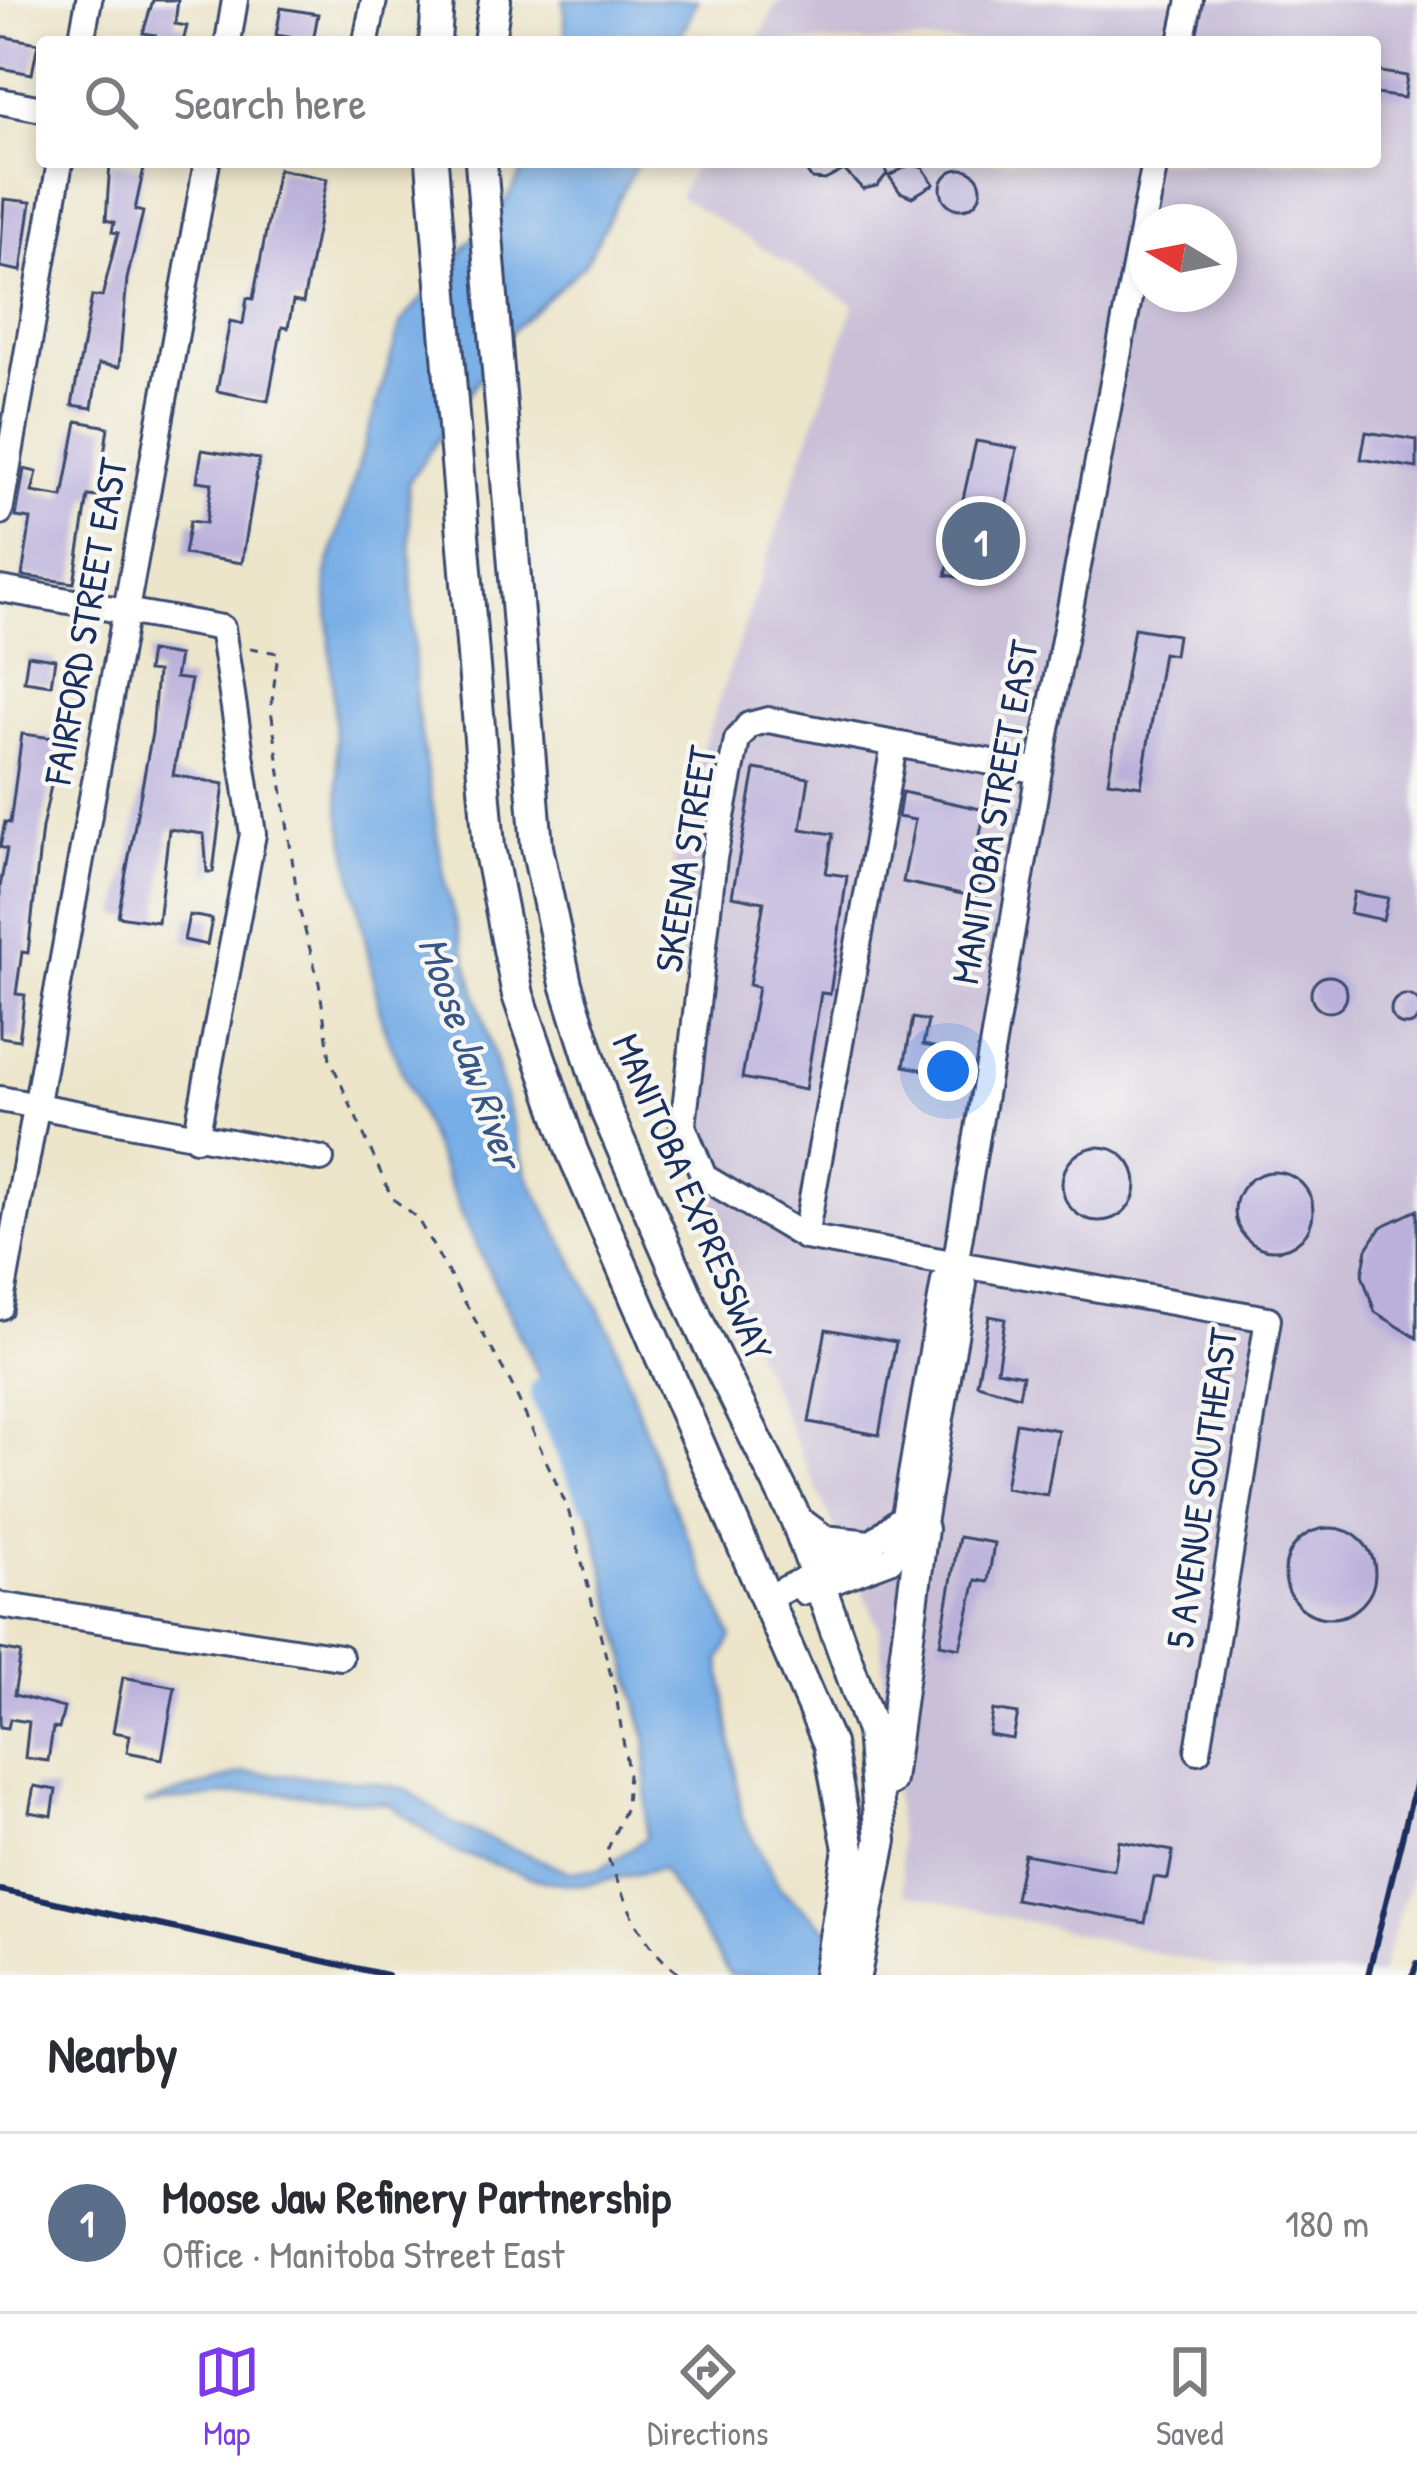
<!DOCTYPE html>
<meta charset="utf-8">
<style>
:root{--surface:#fff;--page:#f2f2f3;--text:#2b2b33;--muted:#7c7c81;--line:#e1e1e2;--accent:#7c3aed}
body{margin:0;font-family:"Patrick Hand",sans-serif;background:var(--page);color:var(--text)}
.compass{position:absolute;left:1129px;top:204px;width:108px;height:108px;border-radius:50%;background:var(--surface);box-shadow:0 6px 18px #0003;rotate:280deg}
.you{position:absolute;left:948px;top:1071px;width:42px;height:42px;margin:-30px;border:9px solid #fff;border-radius:50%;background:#1a73e8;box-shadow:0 0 0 18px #1a73e833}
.badge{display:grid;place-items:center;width:78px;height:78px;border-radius:50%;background:var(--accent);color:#fff;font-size:39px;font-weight:700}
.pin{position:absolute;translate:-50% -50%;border:6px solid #fff;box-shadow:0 3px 12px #0006}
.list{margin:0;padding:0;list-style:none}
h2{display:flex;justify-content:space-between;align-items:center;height:156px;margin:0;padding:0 48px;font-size:51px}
h2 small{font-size:39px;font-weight:400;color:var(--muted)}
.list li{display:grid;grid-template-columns:78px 1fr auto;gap:36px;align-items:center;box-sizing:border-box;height:180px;padding:0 48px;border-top:3px solid var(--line)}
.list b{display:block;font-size:45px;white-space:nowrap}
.list p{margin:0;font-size:39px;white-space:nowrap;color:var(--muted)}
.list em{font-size:39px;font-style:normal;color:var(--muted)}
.icon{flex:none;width:66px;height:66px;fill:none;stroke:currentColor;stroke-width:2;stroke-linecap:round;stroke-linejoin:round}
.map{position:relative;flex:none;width:1417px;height:1975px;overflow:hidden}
.search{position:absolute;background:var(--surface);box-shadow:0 6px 18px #0003;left:36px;right:36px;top:36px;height:132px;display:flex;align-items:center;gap:30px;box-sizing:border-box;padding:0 42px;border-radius:12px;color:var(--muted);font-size:45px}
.sheet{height:336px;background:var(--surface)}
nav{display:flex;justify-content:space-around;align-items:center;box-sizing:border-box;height:168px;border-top:3px solid var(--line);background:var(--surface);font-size:33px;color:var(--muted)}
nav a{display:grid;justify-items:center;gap:6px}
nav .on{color:var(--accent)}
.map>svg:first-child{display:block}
.industrial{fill:#c9bfd7;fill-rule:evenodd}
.water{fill:#78aee6;stroke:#4a6ea2;stroke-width:3}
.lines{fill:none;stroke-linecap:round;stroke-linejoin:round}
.river{stroke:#78aee6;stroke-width:36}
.building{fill:#bab0db}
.minor-casing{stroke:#3a4a6e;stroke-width:30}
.major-casing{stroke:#3a4a6e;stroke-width:36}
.path{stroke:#3a4a6e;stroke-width:3;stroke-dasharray:9 9;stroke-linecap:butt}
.minor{stroke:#fff;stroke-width:24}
.major{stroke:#fff;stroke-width:30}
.rail{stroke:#1b2f5e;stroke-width:6}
.labels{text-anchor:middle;stroke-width:9;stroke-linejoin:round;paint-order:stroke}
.street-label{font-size:39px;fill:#1b2f5e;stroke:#f6f6f2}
.water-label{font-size:42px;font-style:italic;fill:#375587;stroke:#f6f6f2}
</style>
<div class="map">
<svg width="1417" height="1975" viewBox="0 0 1417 1975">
<rect width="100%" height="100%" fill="#f6f6f2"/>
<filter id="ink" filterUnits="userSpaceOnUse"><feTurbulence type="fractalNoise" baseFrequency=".00833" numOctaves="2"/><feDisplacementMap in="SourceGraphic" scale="24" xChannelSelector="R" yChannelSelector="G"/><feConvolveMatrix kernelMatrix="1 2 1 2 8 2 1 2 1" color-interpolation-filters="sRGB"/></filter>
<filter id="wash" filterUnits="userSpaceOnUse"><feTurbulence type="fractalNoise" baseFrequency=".004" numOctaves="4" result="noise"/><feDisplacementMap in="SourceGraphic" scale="48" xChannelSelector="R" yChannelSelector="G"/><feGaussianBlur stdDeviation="2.7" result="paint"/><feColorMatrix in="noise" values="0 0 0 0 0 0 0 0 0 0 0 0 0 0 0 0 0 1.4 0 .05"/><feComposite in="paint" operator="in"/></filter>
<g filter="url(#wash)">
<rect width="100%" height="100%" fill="#ece5ca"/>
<path class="industrial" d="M779,0H1417V1859L1380,1975H1252L904,1893L879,1627L714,1260L671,840L854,305L679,196L696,162H1375V42H757ZM1147,222H1219V294H1147Z"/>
<path class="water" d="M697,0L679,42H566L564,0Z
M528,162H638L585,264L513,330L408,483L416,704L446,888L527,1175L610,1330L663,1481L732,1637L720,1660L742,1819L780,1888L879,1975H730L661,1869L583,1885L543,1881L454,1851L389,1804L262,1791L144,1804L245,1772L371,1782L409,1791L455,1825L570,1872L601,1869L646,1838L647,1742L574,1449L460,1211L383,1026L340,813L326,574L401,323L508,197Z"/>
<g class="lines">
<path class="river" d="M548,1393L594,1495"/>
</g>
<g id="blocks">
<path class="building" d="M153,0H178L175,24L187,26L183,42H153L155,35L143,33Z
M281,8L318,14L313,41L276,35Z
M0,36L38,43L32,74L0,68Z
M1375,71L1407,76L1404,98L1375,94Z
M800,162H882L887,174L877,186L863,189L844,170L825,180L812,179Z
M110,163L144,168L135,210L143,212L127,279L119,367L99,364L92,408L72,405L92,296L102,297L118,233L112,232L114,222L106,220Z
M911,164L923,168L934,184L912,197L900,192L889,176Z
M278,169L327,179L303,303L293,301L288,328L282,327L268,401L217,391L230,321L243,324L247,298L253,299Z
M941 189a20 20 0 1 1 40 0a20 20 0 1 1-40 0Z
M4,199L31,202L21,271L0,267Z
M77,421L108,427L98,497L88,496L74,583L22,576L31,519L16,517L24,469L37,472L32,492L63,497Z
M1366,432L1417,440V468L1361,459Z
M976,441L1017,448L993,583L946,575Z
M202,450L259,459L242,563L184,554L190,521L206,523L212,483L197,481Z
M1134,628L1177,635L1174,655L1163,653L1141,786L1108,781Z
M150,651L179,656L175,678L191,680L173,775L224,784L213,872H207L204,834L169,829L158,922L118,916L152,733L157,672L147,671Z
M28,655L55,659L51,685L24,681Z
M22,734L61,739L42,828L28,953L22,952L16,994L25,995L19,1040L0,1037V887L7,849L0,847L5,822L10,823Z
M755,769L809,778L801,829L833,834L826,873L847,876L830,994L821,993L805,1090L742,1078L758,987L749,985L764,902L732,896Z
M902,792L985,810L976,855L985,857L977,897L903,882L915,820L898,817Z
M1354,892L1388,898L1383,920L1350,913Z
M189,915L212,919L207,945L184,940Z
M1311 994a18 18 0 1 1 36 0a18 18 0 1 1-36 0Z
M1391 1010a15 15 0 1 1 30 0a15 15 0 1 1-30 0Z
M913,1018L928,1021L923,1045L944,1049L940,1073L904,1066Z
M1062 1184a37 37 0 1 1 74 0a37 37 0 1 1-74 0Z
M1235 1211a39 39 0 1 1 78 0a39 39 0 1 1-78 0Z
M1417,1210V1338L1375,1312L1362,1275L1367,1249L1381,1227Z
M989,1316L1005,1319L997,1370L1023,1375L1019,1396L977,1384Z
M826,1329L896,1342L879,1435L809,1422Z
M1016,1423L1058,1430L1047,1495L1005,1488Z
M1285 1573a45 45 0 1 1 90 0a45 45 0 1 1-90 0Z
M959,1537L994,1543L988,1582L976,1580L960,1648L940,1644Z
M0,1649L21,1653L14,1695L64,1708L59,1729L53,1728L48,1761L25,1758L29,1722L10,1719L8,1728L0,1727Z
M123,1677L175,1687L162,1759L127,1752L130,1735L113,1732Z
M993,1710L1018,1714L1013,1739L989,1735Z
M34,1786L56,1790L52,1816L29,1812Z
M1119,1841L1173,1851L1168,1879L1154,1877L1145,1923L1015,1899L1024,1854L1114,1870Z"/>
</g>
</g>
<g filter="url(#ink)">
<use href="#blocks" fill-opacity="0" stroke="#3a4a6e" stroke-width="3"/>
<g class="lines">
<defs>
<path id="minor" d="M81,42L89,0
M228,42L235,0
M366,42L374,0
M1181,42L1190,0
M0,101L42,109
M0,512L60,162
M0,589L222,628L253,834L196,1138
M1039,771L768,720L749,725L737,740L714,858L683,1126L704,1177L805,1237L1268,1319L1198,1751
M0,1099L321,1159
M805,1237L894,746
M0,1307L207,162
M805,1592L890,1560L922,1529L964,1284L955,1265
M764,1600L869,1546L904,1516L944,1281L955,1265L1039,771L1155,162
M0,1605L340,1657"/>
<path id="major" d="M435,42L438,0
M489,42L495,0
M432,162L489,847L518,995L572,1151L829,1744L849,1849L829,1975
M481,162L537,847L566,984L607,1113L704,1335L796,1519L872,1731L881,1840L855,1975
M798,1522L824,1541L869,1546
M889,1780L922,1529"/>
</defs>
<use href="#minor" class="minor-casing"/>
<use href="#major" class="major-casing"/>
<path class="path" d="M250,648L278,653L271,709L299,908L319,983L330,1059L392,1198L417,1218L511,1383L568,1509L616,1695L628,1772L626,1807L606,1853C624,1897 640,1947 681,1975"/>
<use href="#minor" class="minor"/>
<use href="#major" class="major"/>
<path class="rail" d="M0,1890L387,1975
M1368,1975L1417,1777
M1413,1975L1417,1963"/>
</g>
</g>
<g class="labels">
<g class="street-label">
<text transform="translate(85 621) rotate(-80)" y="14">FAIRFORD STREET EAST</text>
<text transform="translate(994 812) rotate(-80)" y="14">MANITOBA STREET EAST</text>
<text transform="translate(685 859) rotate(-81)" y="14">SKEENA STREET</text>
<text transform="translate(693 1197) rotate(67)" y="14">MANITOBA EXPRESSWAY</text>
<text transform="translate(1201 1488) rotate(-82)" y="14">5 AVENUE SOUTHEAST</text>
</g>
<g class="water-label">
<text transform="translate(471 1052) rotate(71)" y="15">Moose Jaw River</text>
</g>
</g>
</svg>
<svg class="compass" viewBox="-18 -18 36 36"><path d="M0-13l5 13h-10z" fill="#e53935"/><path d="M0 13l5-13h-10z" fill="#7c7c81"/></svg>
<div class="you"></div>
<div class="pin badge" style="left:981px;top:541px;background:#5c6f8a">1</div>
<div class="search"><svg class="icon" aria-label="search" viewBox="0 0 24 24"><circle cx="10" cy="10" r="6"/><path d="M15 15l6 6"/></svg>Search here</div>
</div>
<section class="sheet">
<h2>Nearby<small></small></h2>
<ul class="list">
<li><span class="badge" style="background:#5c6f8a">1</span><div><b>Moose Jaw Refinery Partnership</b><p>Office · Manitoba Street East</p></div><em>180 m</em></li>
</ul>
</section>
<nav>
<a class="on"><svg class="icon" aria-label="map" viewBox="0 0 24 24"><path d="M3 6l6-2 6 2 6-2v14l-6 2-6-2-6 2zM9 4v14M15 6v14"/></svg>Map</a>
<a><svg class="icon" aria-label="directions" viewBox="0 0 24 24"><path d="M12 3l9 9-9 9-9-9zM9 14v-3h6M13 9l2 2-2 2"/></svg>Directions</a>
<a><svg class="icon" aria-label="saved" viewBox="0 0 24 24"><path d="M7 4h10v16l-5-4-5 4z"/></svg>Saved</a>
</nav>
